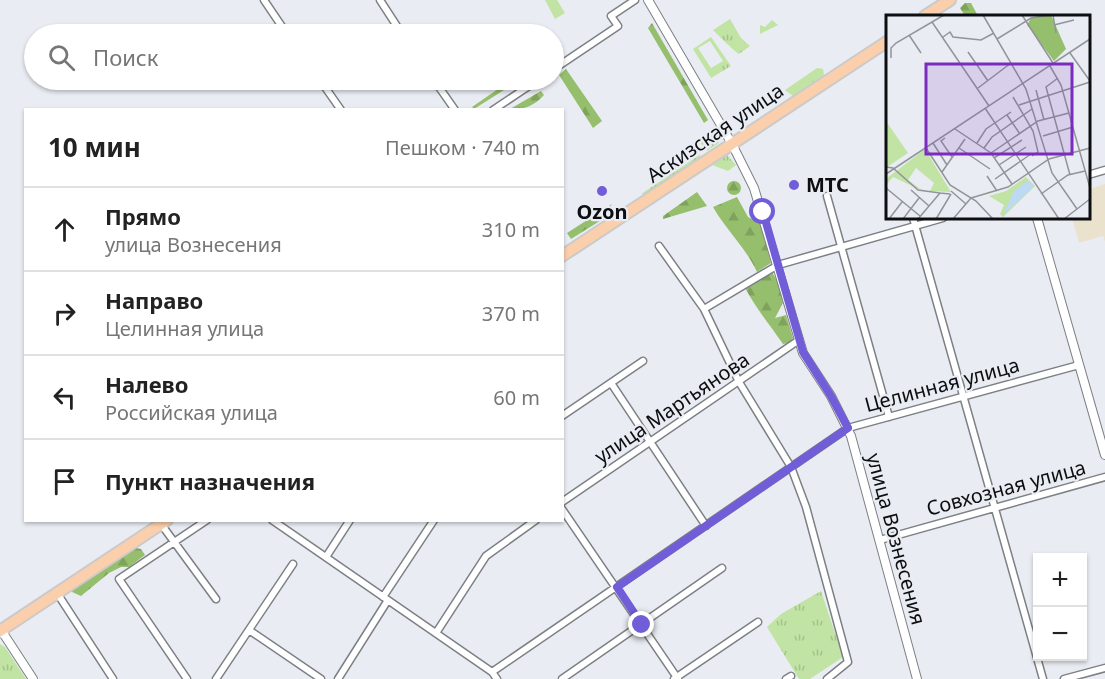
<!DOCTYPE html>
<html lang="ru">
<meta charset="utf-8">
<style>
:root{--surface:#fff;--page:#f2f2f2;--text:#222;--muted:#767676;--line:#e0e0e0}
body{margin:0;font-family:"Noto Sans",sans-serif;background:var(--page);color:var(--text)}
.controls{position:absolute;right:18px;bottom:18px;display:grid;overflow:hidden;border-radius:0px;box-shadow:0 2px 4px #0004}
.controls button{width:54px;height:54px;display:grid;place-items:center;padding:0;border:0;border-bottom:2px solid var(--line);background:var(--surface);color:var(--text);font:30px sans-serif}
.stop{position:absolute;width:18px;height:18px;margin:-14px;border:4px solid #715dd7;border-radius:50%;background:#fff}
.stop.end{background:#715dd7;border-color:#fff;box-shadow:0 2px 6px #0008}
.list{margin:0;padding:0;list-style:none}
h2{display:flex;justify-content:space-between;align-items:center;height:78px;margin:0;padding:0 24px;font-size:26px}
h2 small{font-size:20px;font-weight:400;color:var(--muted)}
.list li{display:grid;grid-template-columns:39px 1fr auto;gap:18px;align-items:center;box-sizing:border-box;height:84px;padding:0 24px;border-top:2px solid var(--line)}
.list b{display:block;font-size:22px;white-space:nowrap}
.list p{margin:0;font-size:20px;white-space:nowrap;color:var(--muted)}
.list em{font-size:20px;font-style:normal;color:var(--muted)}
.icon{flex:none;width:33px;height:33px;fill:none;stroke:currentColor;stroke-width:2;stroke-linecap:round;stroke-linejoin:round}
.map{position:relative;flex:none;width:1105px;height:679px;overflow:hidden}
.search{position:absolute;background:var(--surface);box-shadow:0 2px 4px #0004;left:24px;top:24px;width:540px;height:66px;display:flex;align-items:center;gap:15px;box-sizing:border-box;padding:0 21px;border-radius:33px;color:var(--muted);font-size:22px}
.panel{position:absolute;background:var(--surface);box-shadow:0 2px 4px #0004;left:24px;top:108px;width:540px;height:414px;border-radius:0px}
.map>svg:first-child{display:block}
.medical{fill:#ebe2cd}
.grass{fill:url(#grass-tufts);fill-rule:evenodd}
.forest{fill:url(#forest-firs)}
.pitch{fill:#c1e3a3}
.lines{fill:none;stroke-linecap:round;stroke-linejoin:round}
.minor-casing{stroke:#7c8085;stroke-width:9}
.tertiary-casing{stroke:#7c8085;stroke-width:10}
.primary-casing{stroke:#cacaca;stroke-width:14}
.minor{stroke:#fff;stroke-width:6}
.tertiary{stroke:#fff;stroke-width:8}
.primary{stroke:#fbceac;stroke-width:10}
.route{stroke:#715dd7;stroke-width:8}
.poi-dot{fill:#715dd7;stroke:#e9edf3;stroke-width:2}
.labels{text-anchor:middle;stroke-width:4.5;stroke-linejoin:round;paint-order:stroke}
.street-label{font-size:20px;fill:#0c0e10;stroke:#e9edf3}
.poi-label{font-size:20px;font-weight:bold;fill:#0c0e10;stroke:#e9edf3;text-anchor:start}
.inset-road{fill:none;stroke:#919498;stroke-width:1.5}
.view{fill:#7b2cbf;fill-opacity:0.15;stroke:#7b2cbf;stroke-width:3}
.inset-edge{fill:none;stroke:#0c0e10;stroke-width:3}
</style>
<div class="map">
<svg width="1105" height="679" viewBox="0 0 1105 679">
<defs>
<pattern id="grass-tufts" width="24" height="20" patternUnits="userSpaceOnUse" patternTransform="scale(1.5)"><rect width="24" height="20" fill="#c1e3a3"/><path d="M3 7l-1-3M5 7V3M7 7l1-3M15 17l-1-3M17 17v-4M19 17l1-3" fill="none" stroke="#a5c28b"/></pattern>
<pattern id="forest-firs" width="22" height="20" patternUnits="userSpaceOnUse" patternTransform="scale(1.5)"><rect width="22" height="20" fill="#95be6d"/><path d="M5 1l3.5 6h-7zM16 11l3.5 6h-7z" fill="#7fa25d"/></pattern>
</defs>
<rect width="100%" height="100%" fill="#e9edf3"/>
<path class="medical" d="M1105,184V242L1103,236L1079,243L1072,218H1088L1089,189Z"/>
<path class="grass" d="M730,19L741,38L750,46L739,54C735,52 716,33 713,30Z
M772,20L778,25L760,34V25L765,27Z
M711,37L731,66L711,78L693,49ZM710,41L723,61L711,68L698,48Z
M817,68L823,69L824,75L793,96L785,90Z
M714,132L719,143L707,151L699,141Z
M701,154L699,159L646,194H641Z
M727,155L736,165L728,171L712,165Z
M821,591L843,657L810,679H799L767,627L781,614Z
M0,644L5,647L26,679H0Z"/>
<path class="forest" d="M965,3H971L978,16H965L960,8Z
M652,23L708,120L704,123L648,28Z
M566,69L602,121L593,128L559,75Z
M511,80H520L474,109L472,107Z
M541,91L544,95C534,106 524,110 510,109Z
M727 188a7 7 0 1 1 14 0a7 7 0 1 1-14 0Z
M697,192L707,206L663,219V216Z
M737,197L748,217L760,223L771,263L757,272C746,248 726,230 713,207Z
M612,204L603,219L571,239L567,233Z
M772,272L778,282L783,303L775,318L786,315L793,338L789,343L783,344C769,324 755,307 744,286Z
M136,548L141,549L145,555L129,567H121L109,573L81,596L72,592L74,586L109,562Z"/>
<path class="pitch" d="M545,0H557L565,13L555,19Z"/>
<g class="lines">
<defs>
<path id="minor" d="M264,0L287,34
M380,0L402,34
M554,69L618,26L611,16L635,0
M320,80L341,110
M434,80L455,110
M493,110L538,80
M1088,175L1105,170
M827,196L889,417
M913,218L1043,679
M659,246L704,309L739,382L791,467L806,507L848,662L827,679
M704,309L778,265L943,218
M611,383L706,526
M562,416L643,361
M562,502L799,340
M562,509L678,679
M272,520L492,672L497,679
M161,524L216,599
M880,540L1105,477
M326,557L350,520
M57,593L113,679
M383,597L434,520
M249,630L321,679
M436,633L486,556L536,520
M492,672L848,428L1079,365
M187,679L119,579L207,520
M216,679L293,564
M338,679L388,600
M562,679L722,568
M674,679L758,622
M786,679L791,676
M1064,679L1105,668"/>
<path id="tertiary" d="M648,0L732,144L754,188L803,353L831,396L851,436L917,679
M1037,218L1105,455
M1,630L33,679"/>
<path id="primary" d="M925,16L950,0
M562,256L888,41
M0,631L167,520"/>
</defs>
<use href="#minor" class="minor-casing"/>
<use href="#tertiary" class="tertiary-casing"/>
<use href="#primary" class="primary-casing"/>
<use href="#minor" class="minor"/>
<use href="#tertiary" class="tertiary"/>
<use href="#primary" class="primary"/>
</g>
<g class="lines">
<path class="route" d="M642,625L617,587L848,428L831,396L803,352L763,212"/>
</g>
<g class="poi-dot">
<circle cx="794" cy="185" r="6"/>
<circle cx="602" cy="191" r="6"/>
</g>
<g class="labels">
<g class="street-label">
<text transform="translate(715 133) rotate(-34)" y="7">Аскизская улица</text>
<text transform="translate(942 385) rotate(-15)" y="7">Целинная улица</text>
<text transform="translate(672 408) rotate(-34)" y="7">улица Мартьянова</text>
<text transform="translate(1006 488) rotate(-15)" y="7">Совхозная улица</text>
<text transform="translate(896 539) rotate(75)" y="7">улица Вознесения</text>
</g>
<g class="poi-label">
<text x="806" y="192">МТС</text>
<text x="602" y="219" text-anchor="middle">Ozon</text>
</g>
</g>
<g transform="translate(886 15)">
<rect width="204" height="204" fill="#e9edf3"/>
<path d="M0,106L22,138L1,152L0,151ZM39,134L65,177L44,176L48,168L30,153L22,165L37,176L7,162L0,170L1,163ZM140,162L149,171L117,202L114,199L118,190L103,181L120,176Z" fill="#c1e3a3"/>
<path d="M165,0L180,34L168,46L141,10L145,3Z" fill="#95be6d"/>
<path d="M142,166L147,169L145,174L117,200L128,176Z" fill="#bdd9f4"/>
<path class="inset-road" d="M97,0L140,74L166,158L191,194M136,0L167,48M167,0L170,18M46,7L103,91M168,10L188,5M23,20L35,38M57,22L64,17L67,22L95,25L108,18M111,24L145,3L164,0M82,37L102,66M184,38L204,66M5,43V33L10,28L58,0M164,51L175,70L204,173M172,63L160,72L184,160M92,73L125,48M150,75L158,105M127,82L147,116L152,137L146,141M133,90L204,67M99,93L173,204M121,100L134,119M69,114L105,138L126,169M157,121L187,112M59,123L55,126L66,142M47,128L61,150M91,128L100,114L125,97M40,133L64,170L90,186L107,204M73,133L104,154M98,133L106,122L146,94M105,138L152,106L183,98M108,143L136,125M113,150L140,132M0,152L7,153L32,175L54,178M56,157L79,124M0,159L204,24M101,161L111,176M109,164L145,139M0,173L34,201M25,175L43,191M65,176L80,189M155,179L182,160L199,156M85,183L122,172L163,144L204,133M3,204L16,187M17,204L33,183M32,204L54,178L64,179M50,204L65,179M67,204L85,183M178,204L204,184"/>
<path class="view" d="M40,49H186V139H40Z"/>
<rect width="204" height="204" class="inset-edge"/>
</g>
</svg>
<div class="controls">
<button>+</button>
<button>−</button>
</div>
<div class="stop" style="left:763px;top:212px"></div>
<div class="stop end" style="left:642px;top:625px"></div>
<div class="search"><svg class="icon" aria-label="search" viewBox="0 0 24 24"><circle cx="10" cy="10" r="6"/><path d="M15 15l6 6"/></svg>Поиск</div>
<section class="panel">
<h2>10 мин<small>Пешком · 740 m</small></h2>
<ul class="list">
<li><svg class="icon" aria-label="ahead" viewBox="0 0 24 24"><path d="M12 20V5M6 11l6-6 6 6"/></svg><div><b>Прямо</b><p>улица Вознесения</p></div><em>310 m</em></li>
<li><svg class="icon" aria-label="right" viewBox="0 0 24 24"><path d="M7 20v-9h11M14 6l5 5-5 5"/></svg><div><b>Направо</b><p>Целинная улица</p></div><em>370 m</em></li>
<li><svg class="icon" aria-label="left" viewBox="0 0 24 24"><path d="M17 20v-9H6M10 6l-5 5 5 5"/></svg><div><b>Налево</b><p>Российская улица</p></div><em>60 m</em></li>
<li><svg class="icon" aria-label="arrive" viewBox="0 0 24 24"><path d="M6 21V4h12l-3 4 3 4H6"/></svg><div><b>Пункт назначения</b></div></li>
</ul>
</section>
</div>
